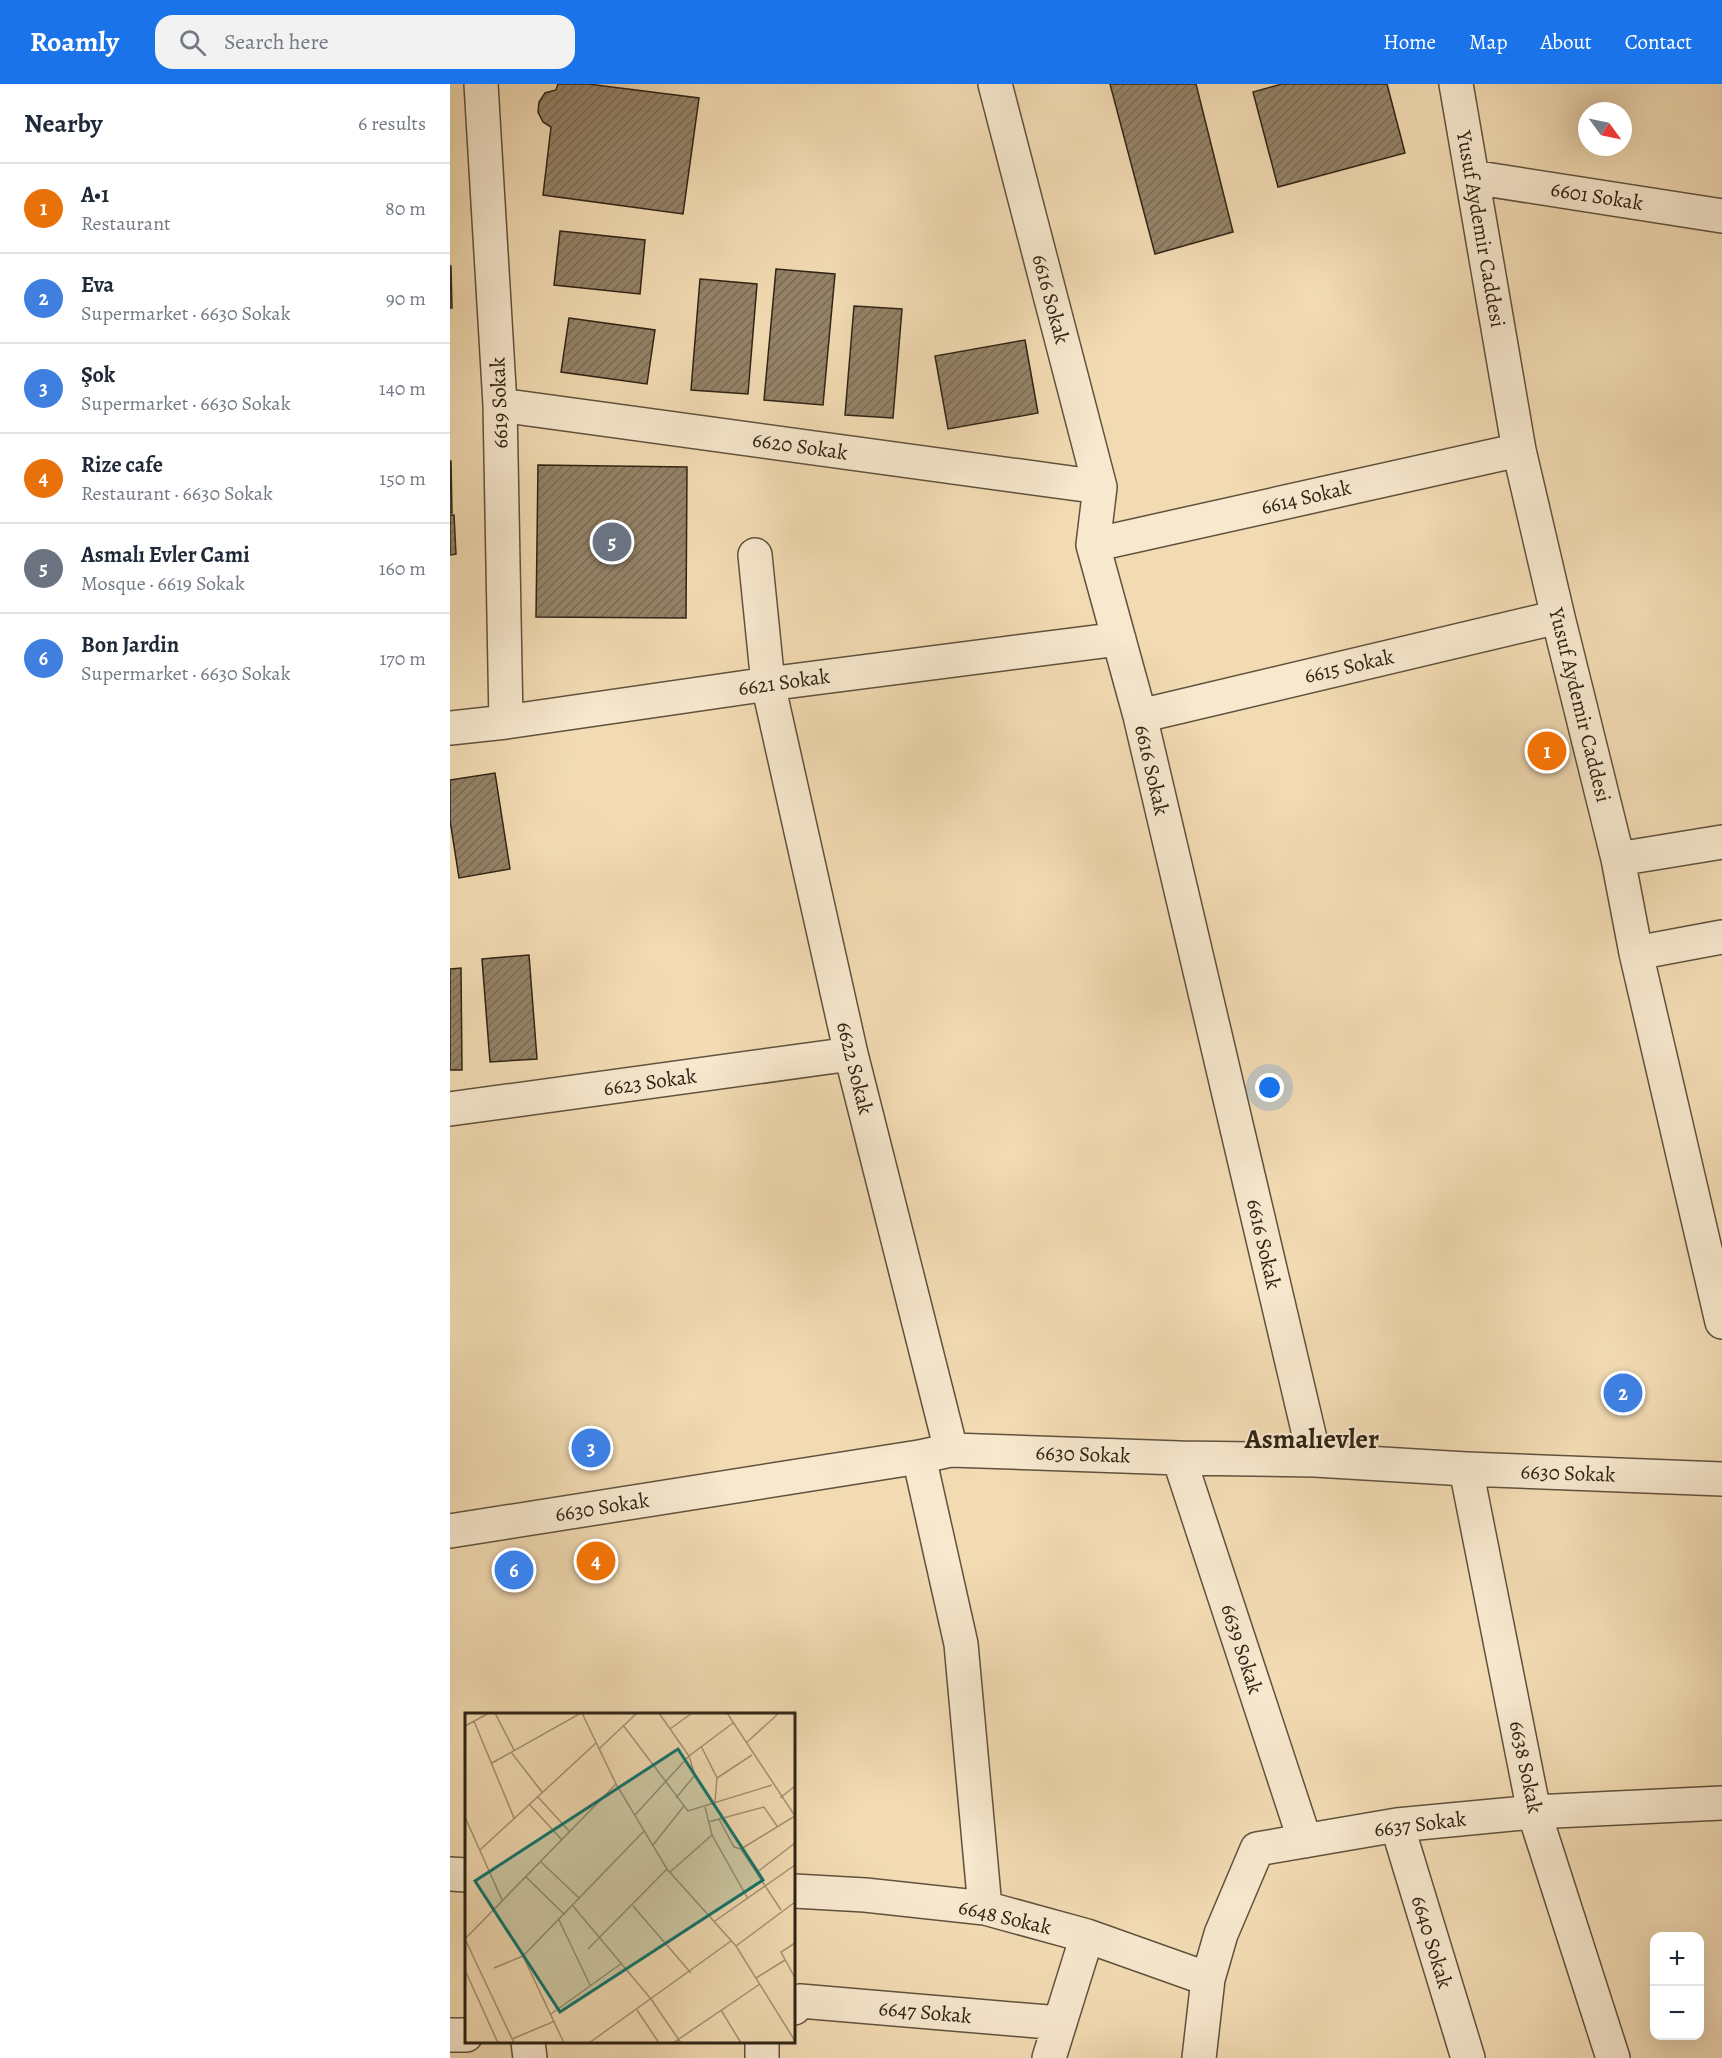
<!DOCTYPE html>
<meta charset="utf-8">
<style>
:root{--surface:#fff;--page:#f2f2f3;--text:#1f2937;--muted:#747a83;--line:#e0e1e3;--accent:#1a73e8}
body{margin:0;font-family:Alegreya,serif;background:var(--page);color:var(--text)}
.controls{position:absolute;right:18px;bottom:18px;display:grid;overflow:hidden;border-radius:12px;box-shadow:0 6px 24px #0002}
.controls button{width:54px;height:54px;display:grid;place-items:center;padding:0;border:0;border-bottom:2px solid var(--line);background:var(--surface);color:var(--text);font:30px sans-serif}
.compass{position:absolute;left:1128px;top:18px;width:54px;height:54px;border-radius:50%;background:var(--surface);box-shadow:0 6px 24px #0002;rotate:123deg}
.you{position:absolute;left:820px;top:1004px;width:21px;height:21px;margin:-15px;border:4px solid #fff;border-radius:50%;background:#1a73e8;box-shadow:0 0 0 9px #1a73e833}
.badge{display:grid;place-items:center;width:39px;height:39px;border-radius:50%;background:var(--accent);color:#fff;font-size:20px;font-weight:700}
.pin{position:absolute;translate:-50% -50%;border:3px solid #fff;box-shadow:0 2px 6px #0006}
.list{margin:0;padding:0;list-style:none}
h2{display:flex;justify-content:space-between;align-items:center;height:78px;margin:0;padding:0 24px;font-size:26px}
h2 small{font-size:20px;font-weight:400;color:var(--muted)}
.list li{display:grid;grid-template-columns:39px 1fr auto;gap:18px;align-items:center;box-sizing:border-box;height:90px;padding:0 24px;border-top:2px solid var(--line)}
.list b{display:block;font-size:22px;white-space:nowrap}
.list p{margin:0;font-size:20px;white-space:nowrap;color:var(--muted)}
.list em{font-size:20px;font-style:normal;color:var(--muted)}
.icon{flex:none;width:33px;height:33px;fill:none;stroke:currentColor;stroke-width:2;stroke-linecap:round;stroke-linejoin:round}
.map{position:relative;flex:none;width:1272px;height:1974px;overflow:hidden}
header{display:flex;align-items:center;gap:36px;box-sizing:border-box;height:84px;padding:0 30px;background:var(--accent);color:#fff}
header strong{font-size:28px}
nav{display:flex;gap:33px;margin-inline-start:auto;font-size:21px}
.search{width:420px;height:54px;background:var(--page);display:flex;align-items:center;gap:15px;box-sizing:border-box;padding:0 21px;border-radius:18px;color:var(--muted);font-size:22px}
main{display:flex}
aside{flex:1;background:var(--surface)}
.map>svg:first-child{display:block}
.building{fill:url(#building-hatch);stroke:#302416;stroke-width:1.5}
.lines{fill:none;stroke-linecap:round;stroke-linejoin:round}
.minor-casing{stroke:#60523d;stroke-width:36}
.minor{stroke:#f7e8ce;stroke-width:33}
.labels{text-anchor:middle;stroke-width:4.5;stroke-linejoin:round;paint-order:stroke}
.street-label{font-size:21px;fill:#302416;stroke:#f7e8ce}
.district-label{font-size:27px;font-weight:bold;fill:#302416;stroke:#f7e8ce}
.inset-road{fill:none;stroke:#a49274;stroke-width:1.5}
.view{fill:#0f766e;fill-opacity:0.15;stroke:#0f766e;stroke-width:3}
.inset-edge{fill:none;stroke:#302416;stroke-width:3}
</style>
<header>
<strong>Roamly</strong>
<div class="search"><svg class="icon" aria-label="search" viewBox="0 0 24 24"><circle cx="10" cy="10" r="6"/><path d="M15 15l6 6"/></svg>Search here</div>
<nav><a>Home</a><a>Map</a><a>About</a><a>Contact</a></nav>
</header>
<main>
<aside>
<h2>Nearby<small>6 results</small></h2>
<ul class="list">
<li><span class="badge" style="background:#e8710a">1</span><div><b>A•1</b><p>Restaurant</p></div><em>80 m</em></li>
<li><span class="badge" style="background:#3f7fe0">2</span><div><b>Eva</b><p>Supermarket · 6630 Sokak</p></div><em>90 m</em></li>
<li><span class="badge" style="background:#3f7fe0">3</span><div><b>Şok</b><p>Supermarket · 6630 Sokak</p></div><em>140 m</em></li>
<li><span class="badge" style="background:#e8710a">4</span><div><b>Rize cafe</b><p>Restaurant · 6630 Sokak</p></div><em>150 m</em></li>
<li><span class="badge" style="background:#6b7280">5</span><div><b>Asmalı Evler Cami</b><p>Mosque · 6619 Sokak</p></div><em>160 m</em></li>
<li><span class="badge" style="background:#3f7fe0">6</span><div><b>Bon Jardin</b><p>Supermarket · 6630 Sokak</p></div><em>170 m</em></li>
</ul>
</aside>
<div class="map">
<svg width="1272" height="1974" viewBox="0 0 1272 1974">
<defs>
<pattern id="building-hatch" width="6" height="6" patternUnits="userSpaceOnUse" patternTransform="scale(1.5)"><rect width="6" height="6" fill="#958368"/><path d="M-1 1l2-2M0 6l6-6M5 7l2-2" fill="none" stroke="#7a6b55"/></pattern>
</defs>
<rect width="100%" height="100%" fill="#f2dbb3"/>
<filter id="stains"><feTurbulence type="fractalNoise" baseFrequency=".00333" numOctaves="4"/><feColorMatrix values="0 0 0 0 .2 0 0 0 0 .09 0 0 0 0 .02 0 0 0 .5 -.17"/></filter>
<radialGradient id="worn" r=".72"><stop offset=".6" stop-color="#630" stop-opacity="0"/><stop offset="1" stop-color="#630" stop-opacity=".3"/></radialGradient>
<path class="building" d="M108,0H138L249,14L233,130L93,111L101,43L93,38L88,28L89,18L95,9L106,6Z
M660,0H746L783,148L705,170Z
M832,0H937L955,69L828,103L803,8Z
M110,147L195,156L190,210L104,201Z
M0,182H1L2,224H0Z
M326,185L385,190L373,321L314,316Z
M250,195L307,200L298,310L241,306Z
M404,222L452,225L443,334L395,331Z
M119,234L205,246L197,300L111,288Z
M575,256L588,329L498,345L485,272Z
M0,377H1L2,429H0Z
M88,381L237,383L236,534L86,533Z
M0,431H4L6,470L0,471Z
M45,689L60,785L9,794L0,736V696Z
M79,871L87,975L40,978L32,875Z
M11,884L12,986H0V885Z"/>
<g class="lines">
<defs>
<path id="minor" d="M31,0L50,321L56,638
M545,0L650,403L643,461L690,632L865,1376
M1006,0L1069,366L1108,533L1168,775L1186,869L1272,1238
M1022,93L1272,132
M50,321L650,403
M643,461L1069,366
M305,471L318,600L401,970L501,1366
M690,632L1108,533
M0,644L56,638L318,600L669,555
M1168,775L1272,758
M1186,869L1272,853
M0,1025L401,970
M469,1373L511,1560L535,1824
M729,1374L855,1757
M1016,1385L1084,1728L1163,1974
M0,1447L469,1373L501,1366L729,1374L865,1376L1016,1385L1272,1395
M947,1741L1018,1974
M0,1790L16,1791
M344,1807L415,1811L535,1824L637,1852L758,1895
M344,1924L350,1917L610,1939
M0,1951H16
M78,1958L80,1974
M312,1974V1958
M599,1974L637,1852
M749,1974L758,1895L771,1850L807,1765L947,1741L1084,1728L1272,1719"/>
</defs>
<use href="#minor" class="minor-casing"/>
<use href="#minor" class="minor"/>
</g>
<g class="labels">
<g class="street-label">
<text transform="translate(1147 112) rotate(9)" y="7">6601 Sokak</text>
<text transform="translate(1031 145) rotate(80)" y="7">Yusuf Aydemir Caddesi</text>
<text transform="translate(601 215) rotate(75)" y="7">6616 Sokak</text>
<text transform="translate(49 319) rotate(-92)" y="7">6619 Sokak</text>
<text transform="translate(350 362) rotate(8)" y="7">6620 Sokak</text>
<text transform="translate(856 413) rotate(-13)" y="7">6614 Sokak</text>
<text transform="translate(899 582) rotate(-13)" y="7">6615 Sokak</text>
<text transform="translate(334 598) rotate(-8)" y="7">6621 Sokak</text>
<text transform="translate(1130 621) rotate(76)" y="7">Yusuf Aydemir Caddesi</text>
<text transform="translate(702 686) rotate(77)" y="7">6616 Sokak</text>
<text transform="translate(405 984) rotate(76)" y="7">6622 Sokak</text>
<text transform="translate(200 998) rotate(-8)" y="7">6623 Sokak</text>
<text transform="translate(814 1160) rotate(77)" y="7">6616 Sokak</text>
<text transform="translate(633 1370) rotate(2)" y="7">6630 Sokak</text>
<text transform="translate(1118 1389) rotate(2)" y="7">6630 Sokak</text>
<text transform="translate(152 1423) rotate(-9)" y="7">6630 Sokak</text>
<text transform="translate(792 1565) rotate(72)" y="7">6639 Sokak</text>
<text transform="translate(1076 1683) rotate(78)" y="7">6638 Sokak</text>
<text transform="translate(970 1740) rotate(-7)" y="7">6637 Sokak</text>
<text transform="translate(555 1833) rotate(13)" y="7">6648 Sokak</text>
<text transform="translate(982 1858) rotate(73)" y="7">6640 Sokak</text>
<text transform="translate(475 1928) rotate(5)" y="7">6647 Sokak</text>
</g>
<g class="district-label">
<text x="862" y="1364">Asmalıevler</text>
</g>
</g>
<g transform="translate(15 1629)">
<rect width="330" height="330" fill="#f2dbb3"/>
<path class="inset-road" d="M30,0L49,37M117,0L151,71L202,156L271,233L330,328M194,0L224,43L230,62L211,85M262,0L330,103M9,8L49,105M158,12L223,98L307,72M0,13L24,0M205,16L227,0M281,30L314,0M236,33L252,65L250,89M134,36L172,0M46,39L77,79M27,50L116,0M252,65L287,42M72,83L105,119M315,85L330,73M64,91L97,127M240,94L247,122L283,186M170,102L224,43L268,10M0,104L37,187M254,106L269,134L276,136L316,197M243,109L299,94L312,113M188,132L219,93M276,136L330,103M15,137L131,30M76,149L114,185M205,159L247,122M291,160L330,130M61,164L100,202M108,193L186,286L216,330M168,193L226,260M93,205L125,272M250,208L330,152M0,226L151,71M0,226L49,330M330,230L316,239L330,265M271,233L330,189M123,236L202,156M58,243L99,330M29,255L58,243L179,118M0,257L33,330M291,265L320,247M172,297L194,330M256,297L276,330M86,301L157,250M47,326L90,308M124,330L266,228M208,330L295,271"/>
<path class="view" d="M213,36L298,167L95,299L10,168Z"/>
<rect width="330" height="330" class="inset-edge"/>
</g>
<rect width="100%" height="100%" filter="url(#stains)"/>
<rect width="100%" height="100%" fill="url(#worn)"/>
</svg>
<div class="controls">
<button>+</button>
<button>−</button>
</div>
<svg class="compass" viewBox="-18 -18 36 36"><path d="M0-13l5 13h-10z" fill="#e53935"/><path d="M0 13l5-13h-10z" fill="#747a83"/></svg>
<div class="you"></div>
<div class="pin badge" style="left:1097px;top:667px;background:#e8710a">1</div>
<div class="pin badge" style="left:1173px;top:1309px;background:#3f7fe0">2</div>
<div class="pin badge" style="left:141px;top:1364px;background:#3f7fe0">3</div>
<div class="pin badge" style="left:146px;top:1477px;background:#e8710a">4</div>
<div class="pin badge" style="left:162px;top:458px;background:#6b7280">5</div>
<div class="pin badge" style="left:64px;top:1486px;background:#3f7fe0">6</div>
</div>
</main>
